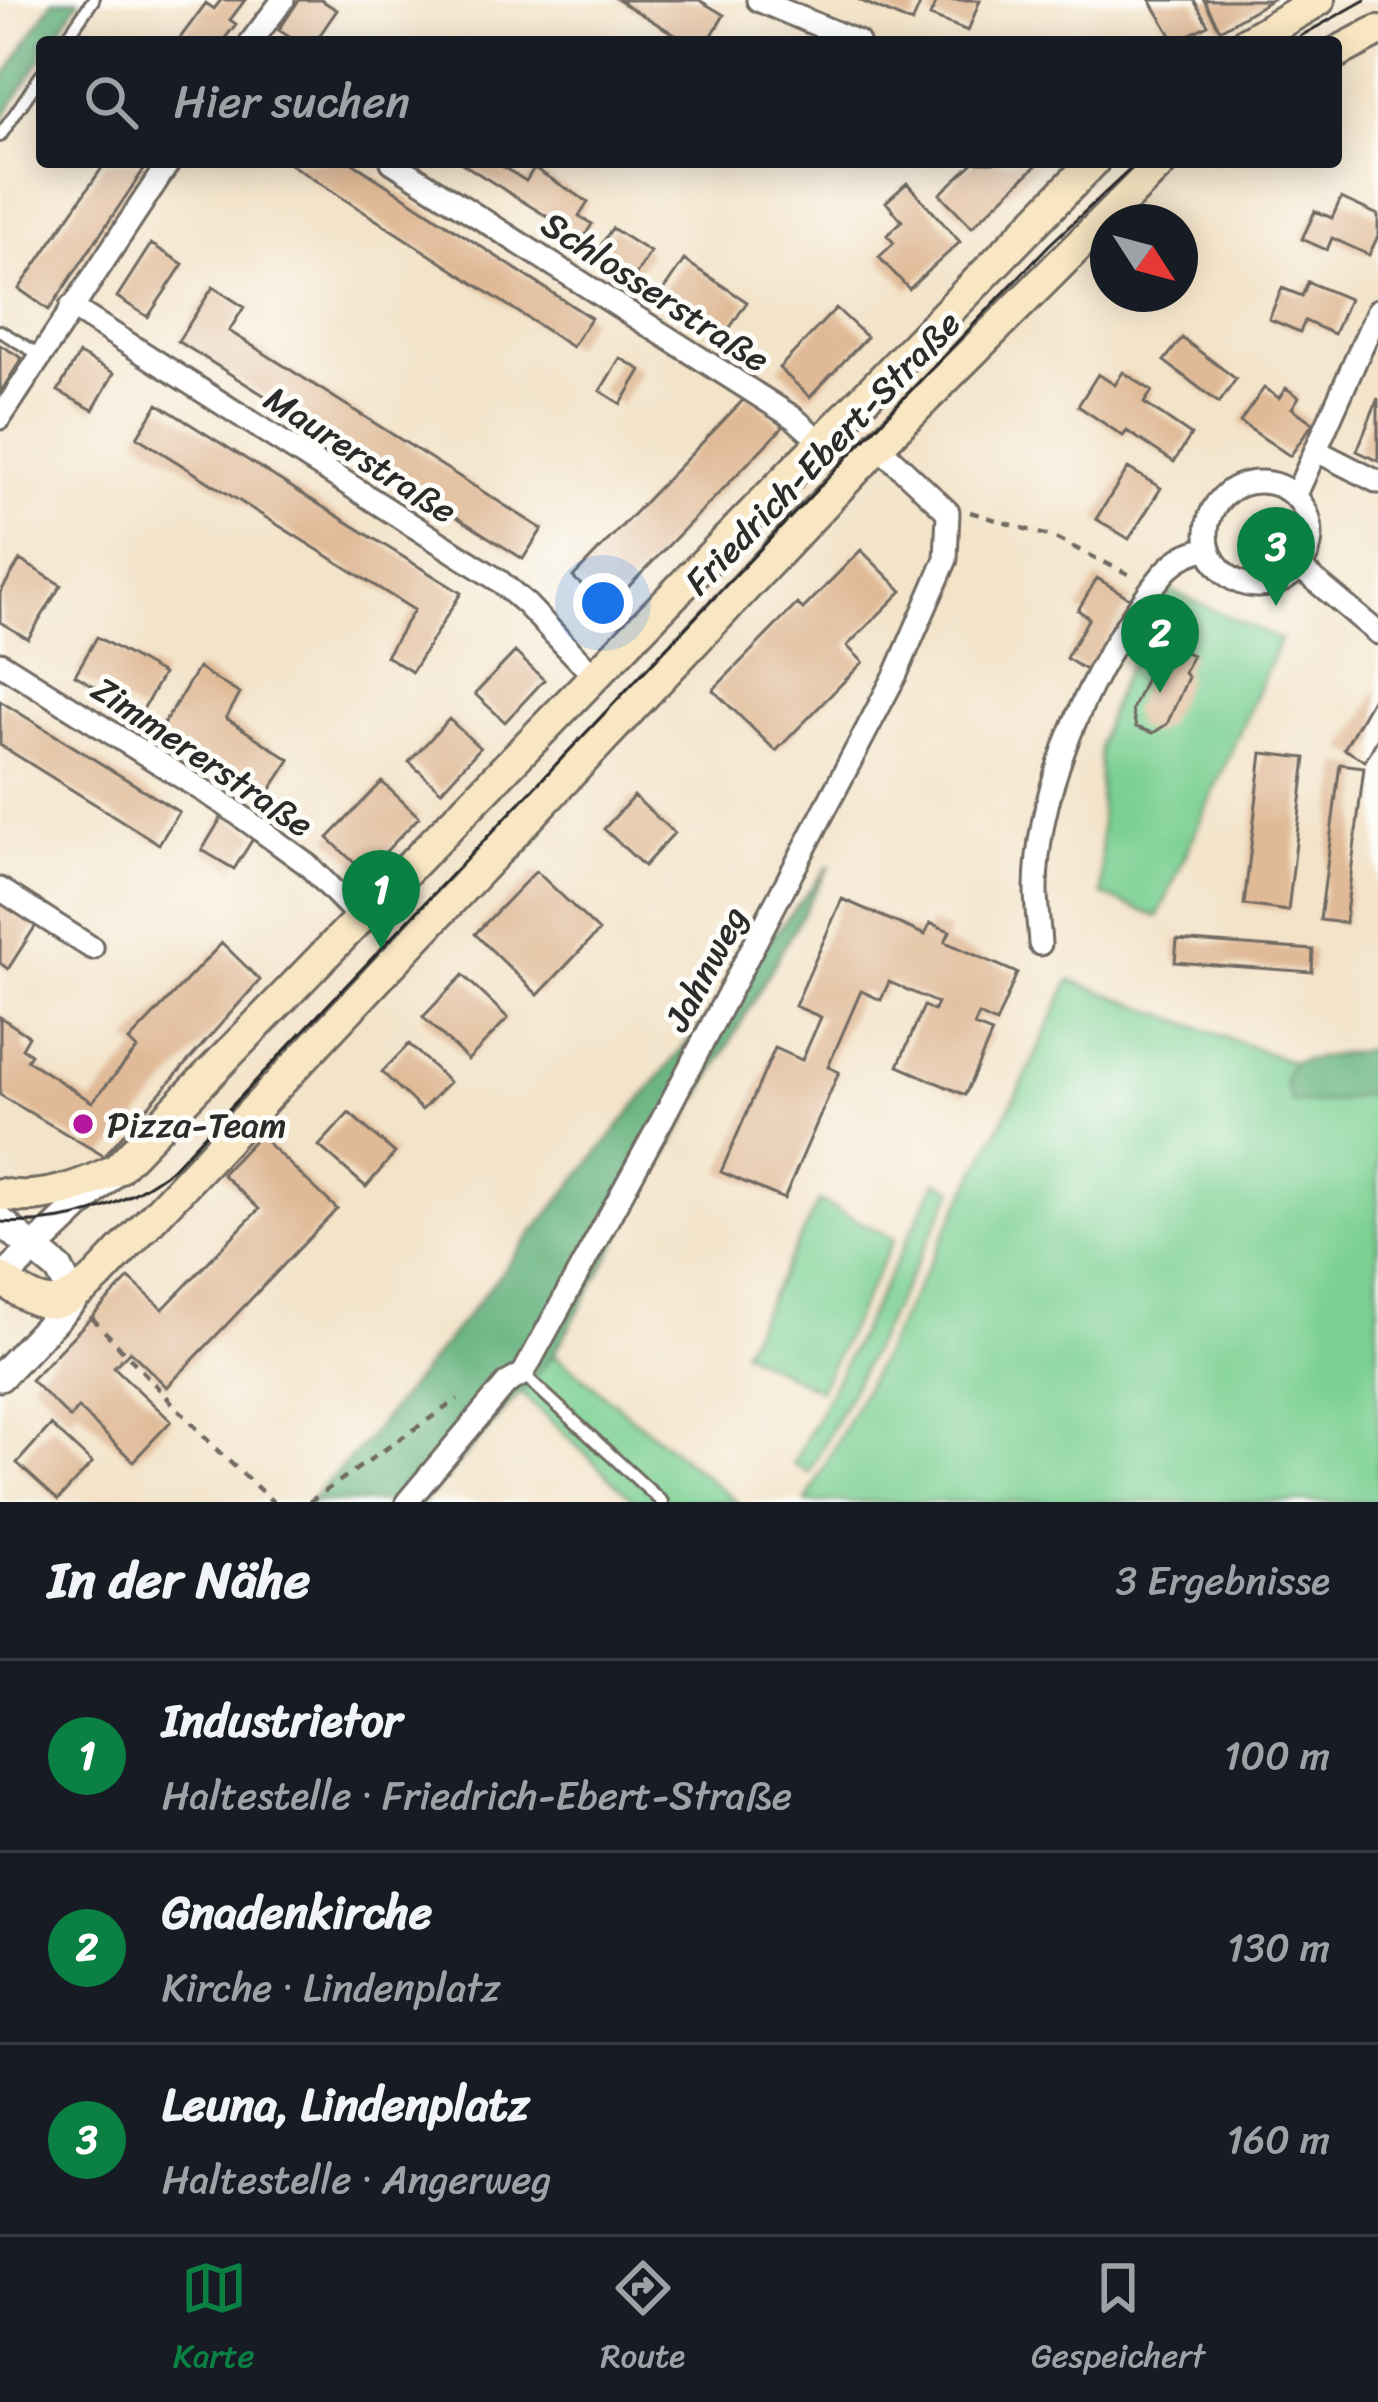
<!DOCTYPE html>
<html lang="de">
<meta charset="utf-8">
<style>
:root{--surface:#171b24;--page:#20242c;--text:#f1f3f6;--muted:#9ea1a6;--line:#363941;--accent:#0b8043}
body{margin:0;font-family:Sriracha,sans-serif;background:var(--page);color:var(--text)}
.compass{position:absolute;left:1090px;top:204px;width:108px;height:108px;border-radius:50%;background:var(--surface);box-shadow:0 6px 30px #0003;rotate:126deg}
.you{position:absolute;left:603px;top:603px;width:42px;height:42px;margin:-30px;border:9px solid #fff;border-radius:50%;background:#1a73e8;box-shadow:0 0 0 18px #1a73e833}
.badge{display:grid;place-items:center;width:78px;height:78px;border-radius:50%;background:var(--accent);color:#fff;font-size:39px;font-weight:700}
.pin{position:absolute;translate:-50% -99px;filter:drop-shadow(0 3px 6px #0008)}
.pin::after{content:'';position:absolute;top:63px;width:42px;height:36px;background:inherit;clip-path:polygon(0 0,100% 0,50% 100%)}
.list{margin:0;padding:0;list-style:none}
h2{display:flex;justify-content:space-between;align-items:center;height:156px;margin:0;padding:0 48px;font-size:51px}
h2 small{font-size:39px;font-weight:400;color:var(--muted)}
.list li{display:grid;grid-template-columns:78px 1fr auto;gap:36px;align-items:center;box-sizing:border-box;height:192px;padding:0 48px;border-top:3px solid var(--line)}
.list b{display:block;font-size:45px;white-space:nowrap}
.list p{margin:0;font-size:39px;white-space:nowrap;color:var(--muted)}
.list em{font-size:39px;font-style:normal;color:var(--muted)}
.icon{flex:none;width:66px;height:66px;fill:none;stroke:currentColor;stroke-width:2;stroke-linecap:round;stroke-linejoin:round}
.map{position:relative;flex:none;width:1378px;height:1502px;overflow:hidden}
.search{position:absolute;background:var(--surface);box-shadow:0 6px 30px #0003;left:36px;right:36px;top:36px;height:132px;display:flex;align-items:center;gap:30px;box-sizing:border-box;padding:0 42px;border-radius:12px;color:var(--muted);font-size:45px}
.sheet{height:732px;background:var(--surface)}
nav{display:flex;justify-content:space-around;align-items:center;box-sizing:border-box;height:168px;border-top:3px solid var(--line);background:var(--surface);font-size:33px;color:var(--muted)}
nav a{display:grid;justify-items:center;gap:6px}
nav .on{color:var(--accent)}
.map>svg:first-child{display:block}
.green{fill:#7cd093;stroke:#547e5f;stroke-width:3}
.forest{fill:#65b27d;stroke:#486e54;stroke-width:3}
.building{fill:#e0ba97}
.lines{fill:none;stroke-linecap:round;stroke-linejoin:round}
.service-casing{stroke:#716b62;stroke-width:16}
.minor-casing{stroke:#716b62;stroke-width:27}
.tertiary-casing{stroke:#716b62;stroke-width:33}
.secondary-casing{stroke:#716b62;stroke-width:36}
.path{stroke:#716b62;stroke-width:4.5;stroke-dasharray:9 9;stroke-linecap:butt}
.service{stroke:#fff;stroke-width:10}
.minor{stroke:#fff;stroke-width:21}
.tertiary{stroke:#fff;stroke-width:27}
.secondary{stroke:#f9e7c3;stroke-width:30}
.tram{stroke:#2b2b2b;stroke-width:3}
.poi-dot{fill:#b5179e;stroke:#fdfcf7;stroke-width:4.5}
.labels{text-anchor:middle;stroke-width:10;stroke-linejoin:round;paint-order:stroke}
.street-label{font-size:36px;fill:#2b2b2b;stroke:#fdfcf7}
.poi-label{font-size:36px;fill:#2b2b2b;stroke:#fdfcf7;text-anchor:start}
</style>
<div class="map">
<svg width="1378" height="1502" viewBox="0 0 1378 1502">
<rect width="100%" height="100%" fill="#fdfcf7"/>
<filter id="ink" filterUnits="userSpaceOnUse"><feTurbulence type="fractalNoise" baseFrequency=".00833" numOctaves="2"/><feDisplacementMap in="SourceGraphic" scale="24" xChannelSelector="R" yChannelSelector="G"/><feConvolveMatrix kernelMatrix="1 2 1 2 8 2 1 2 1" color-interpolation-filters="sRGB"/></filter>
<filter id="wash" filterUnits="userSpaceOnUse"><feTurbulence type="fractalNoise" baseFrequency=".004" numOctaves="4" result="noise"/><feDisplacementMap in="SourceGraphic" scale="48" xChannelSelector="R" yChannelSelector="G"/><feGaussianBlur stdDeviation="2.7" result="paint"/><feColorMatrix in="noise" values="0 0 0 0 0 0 0 0 0 0 0 0 0 0 0 0 0 1.4 0 .05"/><feComposite in="paint" operator="in"/></filter>
<g filter="url(#wash)">
<rect width="100%" height="100%" fill="#f3e3c9"/>
<path class="green" d="M1169,590L1280,640L1158,917L1102,895L1099,743L1119,686Z
M1070,980L1292,1062L1285,1081L1332,1102L1378,1091V1502H806L1026,1076Z
M937,1181L954,1190L809,1473L793,1464Z
M819,1201L894,1239L819,1390L742,1351Z
M554,1354L737,1502H636L519,1391Z"/>
<path class="forest" d="M53,0H79L52,42H42V57L0,123V84Z
M830,865L554,1354L424,1502H309L365,1442Z
M1378,1048V1091L1332,1102L1292,1103L1285,1081L1292,1062Z"/>
<g id="blocks">
<path class="building" d="M221,0H245L230,20L236,24L222,42H177L206,3L214,9Z
M299,0H321L337,10L315,42H297L279,30Z
M618,0H699L724,15L708,42H687Z
M859,0H922L912,23Z
M937,0H980L968,31L930,16Z
M1150,0H1194L1208,25L1175,42Z
M1204,0H1271L1220,30Z
M106,162H149L49,310L19,289Z
M287,162H351L591,318L572,347Z
M460,162H502L500,165L526,181L534,168L588,202L579,216L592,224L583,239Z
M974,162H1040L972,227L940,194Z
M907,183L960,242L909,289L879,257L894,243L887,235L902,221L886,202Z
M1341,198L1378,215V236L1369,255L1332,238L1327,250L1302,239L1315,211L1332,218Z
M612,228L650,252L631,283L593,258Z
M151,244L183,264L148,317L117,297Z
M684,260L747,302L721,341L658,298Z
M1308,282L1349,299L1334,334L1305,321L1300,332L1269,319L1282,288L1302,296Z
M213,287L244,307L229,331L542,529L523,559L178,341Z
M836,308L867,337L810,397L779,368Z
M1182,338L1236,379L1219,403L1164,361Z
M0,345L22,358L0,393Z
M79,354L114,373L93,410L58,391Z
M620,358L641,370L621,404L600,391Z
M1123,372L1152,391L1144,403L1191,435L1174,462L1127,431L1123,436L1078,406L1098,374L1115,385Z
M1264,388L1279,398L1286,388L1299,397L1292,408L1313,423L1290,456L1240,422Z
M749,394L783,427L607,609L573,577Z
M1378,398V461L1357,451Z
M158,404L461,593L412,672L386,656L414,610L137,437Z
M1128,468L1161,488L1129,539L1096,519Z
M861,550L902,591L847,646L863,662L776,751L713,690L797,604L803,609Z
M20,560L61,585L28,639L0,622V593Z
M1097,578L1131,599L1087,671L1066,658L1089,618L1078,610Z
M97,637L163,674L141,713L75,675Z
M1167,644L1192,655L1184,673L1188,677L1167,724L1153,733L1136,727L1132,710L1153,662H1159Z
M515,652L544,680L505,722L475,694Z
M198,668L240,694L226,718L290,760L265,798L158,733Z
M1378,689V738L1365,761L1344,749Z
M0,701L179,812L159,844L0,745Z
M449,719L480,748L441,791L409,762Z
M1262,753L1306,758L1288,911L1244,905Z
M1340,764L1364,767L1345,923L1320,920Z
M382,782L419,817L365,873L328,838Z
M634,796L674,833L644,866L604,829Z
M223,815L256,834L234,869L202,850Z
M536,871L599,931L538,995L475,934Z
M0,898L38,922L8,969L0,963Z
M842,899L925,935L930,923L950,931L945,942L1017,973L996,1023L979,1015L974,1026L992,1033L965,1095L898,1066L924,1006L934,1011L937,1003L889,982L881,1000L861,991L828,1067L839,1072L784,1199L721,1172L775,1048L802,1060L821,1017L795,1006Z
M1177,940L1313,950L1312,972L1175,962Z
M222,943L260,980L104,1156L0,1095V1017L29,1036L22,1048L31,1054L27,1060L92,1102L137,1049L129,1041Z
M463,975L508,1018L468,1060L423,1017Z
M409,1044L449,1082L422,1110L382,1072Z
M349,1113L395,1153L366,1187L319,1146Z
M259,1135L337,1209L167,1387L130,1351L114,1367L171,1421L133,1461L78,1408L70,1418L31,1380L129,1278L163,1309L259,1209L222,1174Z
M51,1425L92,1463L58,1500L17,1463Z"/>
</g>
</g>
<g filter="url(#ink)">
<use href="#blocks" fill-opacity="0" stroke="#716b62" stroke-width="3"/>
<g class="lines">
<defs>
<path id="service" d="M64,42L93,0
M0,136L42,74
M0,331L40,355
M523,1374L662,1502"/>
<path id="minor" d="M758,0L858,42
M251,42L283,0
M392,162L794,418L820,441
M71,307L498,580L526,604L596,678
M0,418L169,162
M1317,451L1378,482
M1207 534a52 52 0 1 1 104 0a52 52 0 1 1-104 0Z
M1295,497L1378,310
M1299,567L1378,633
M0,663L223,803L307,864L359,917
M0,889L92,948
M1040,944C1039,926 1036,907 1036,889C1037,792 1085,682 1140,605C1159,578 1174,553 1208,549
M407,1502L507,1383L523,1374L663,1118L896,674L946,559L948,512L878,446"/>
<path id="tertiary" d="M0,1221L59,1269L74,1299L0,1377
M0,1281L110,1176"/>
<path id="secondary" d="M1247,42L1319,0
M1336,53L1378,31
M0,1194C40,1202 81,1187 117,1169L1093,162
M0,1278C43,1309 58,1314 98,1276L878,446L1162,162"/>
</defs>
<use href="#service" class="service-casing"/>
<use href="#minor" class="minor-casing"/>
<use href="#tertiary" class="tertiary-casing"/>
<use href="#secondary" class="secondary-casing"/>
<path class="path" d="M970,512L1055,538L1132,576
M92,1318L218,1451L273,1502
M309,1502L458,1399"/>
<use href="#service" class="service"/>
<use href="#minor" class="minor"/>
<use href="#tertiary" class="tertiary"/>
<use href="#secondary" class="secondary"/>
<path class="tram" d="M1290,42L1365,0
M0,1222C66,1226 119,1209 172,1169L1049,245L1138,162"/>
</g>
</g>
<circle class="poi-dot" cx="83" cy="1124" r="12"/>
<g class="labels">
<g class="street-label">
<text transform="translate(656 291) rotate(33)" y="13">Schlosserstraße</text>
<text transform="translate(822 452) rotate(-46)" y="13">Friedrich-Ebert-Straße</text>
<text transform="translate(361 454) rotate(33)" y="13">Maurerstraße</text>
<text transform="translate(203 756) rotate(34)" y="13">Zimmererstraße</text>
<text transform="translate(705 968) rotate(-62)" y="13">Jahnweg</text>
</g>
<g class="poi-label">
<text x="107" y="1137">Pizza-Team</text>
</g>
</g>
</svg>
<svg class="compass" viewBox="-18 -18 36 36"><path d="M0-13l5 13h-10z" fill="#e53935"/><path d="M0 13l5-13h-10z" fill="#9ea1a6"/></svg>
<div class="you"></div>
<div class="pin badge" style="left:381px;top:949px">1</div>
<div class="pin badge" style="left:1160px;top:693px">2</div>
<div class="pin badge" style="left:1276px;top:606px">3</div>
<div class="search"><svg class="icon" aria-label="search" viewBox="0 0 24 24"><circle cx="10" cy="10" r="6"/><path d="M15 15l6 6"/></svg>Hier suchen</div>
</div>
<section class="sheet">
<h2>In der Nähe<small>3 Ergebnisse</small></h2>
<ul class="list">
<li><span class="badge">1</span><div><b>Industrietor</b><p>Haltestelle · Friedrich-Ebert-Straße</p></div><em>100 m</em></li>
<li><span class="badge">2</span><div><b>Gnadenkirche</b><p>Kirche · Lindenplatz</p></div><em>130 m</em></li>
<li><span class="badge">3</span><div><b>Leuna, Lindenplatz</b><p>Haltestelle · Angerweg</p></div><em>160 m</em></li>
</ul>
</section>
<nav>
<a class="on"><svg class="icon" aria-label="map" viewBox="0 0 24 24"><path d="M3 6l6-2 6 2 6-2v14l-6 2-6-2-6 2zM9 4v14M15 6v14"/></svg>Karte</a>
<a><svg class="icon" aria-label="directions" viewBox="0 0 24 24"><path d="M12 3l9 9-9 9-9-9zM9 14v-3h6M13 9l2 2-2 2"/></svg>Route</a>
<a><svg class="icon" aria-label="saved" viewBox="0 0 24 24"><path d="M7 4h10v16l-5-4-5 4z"/></svg>Gespeichert</a>
</nav>
